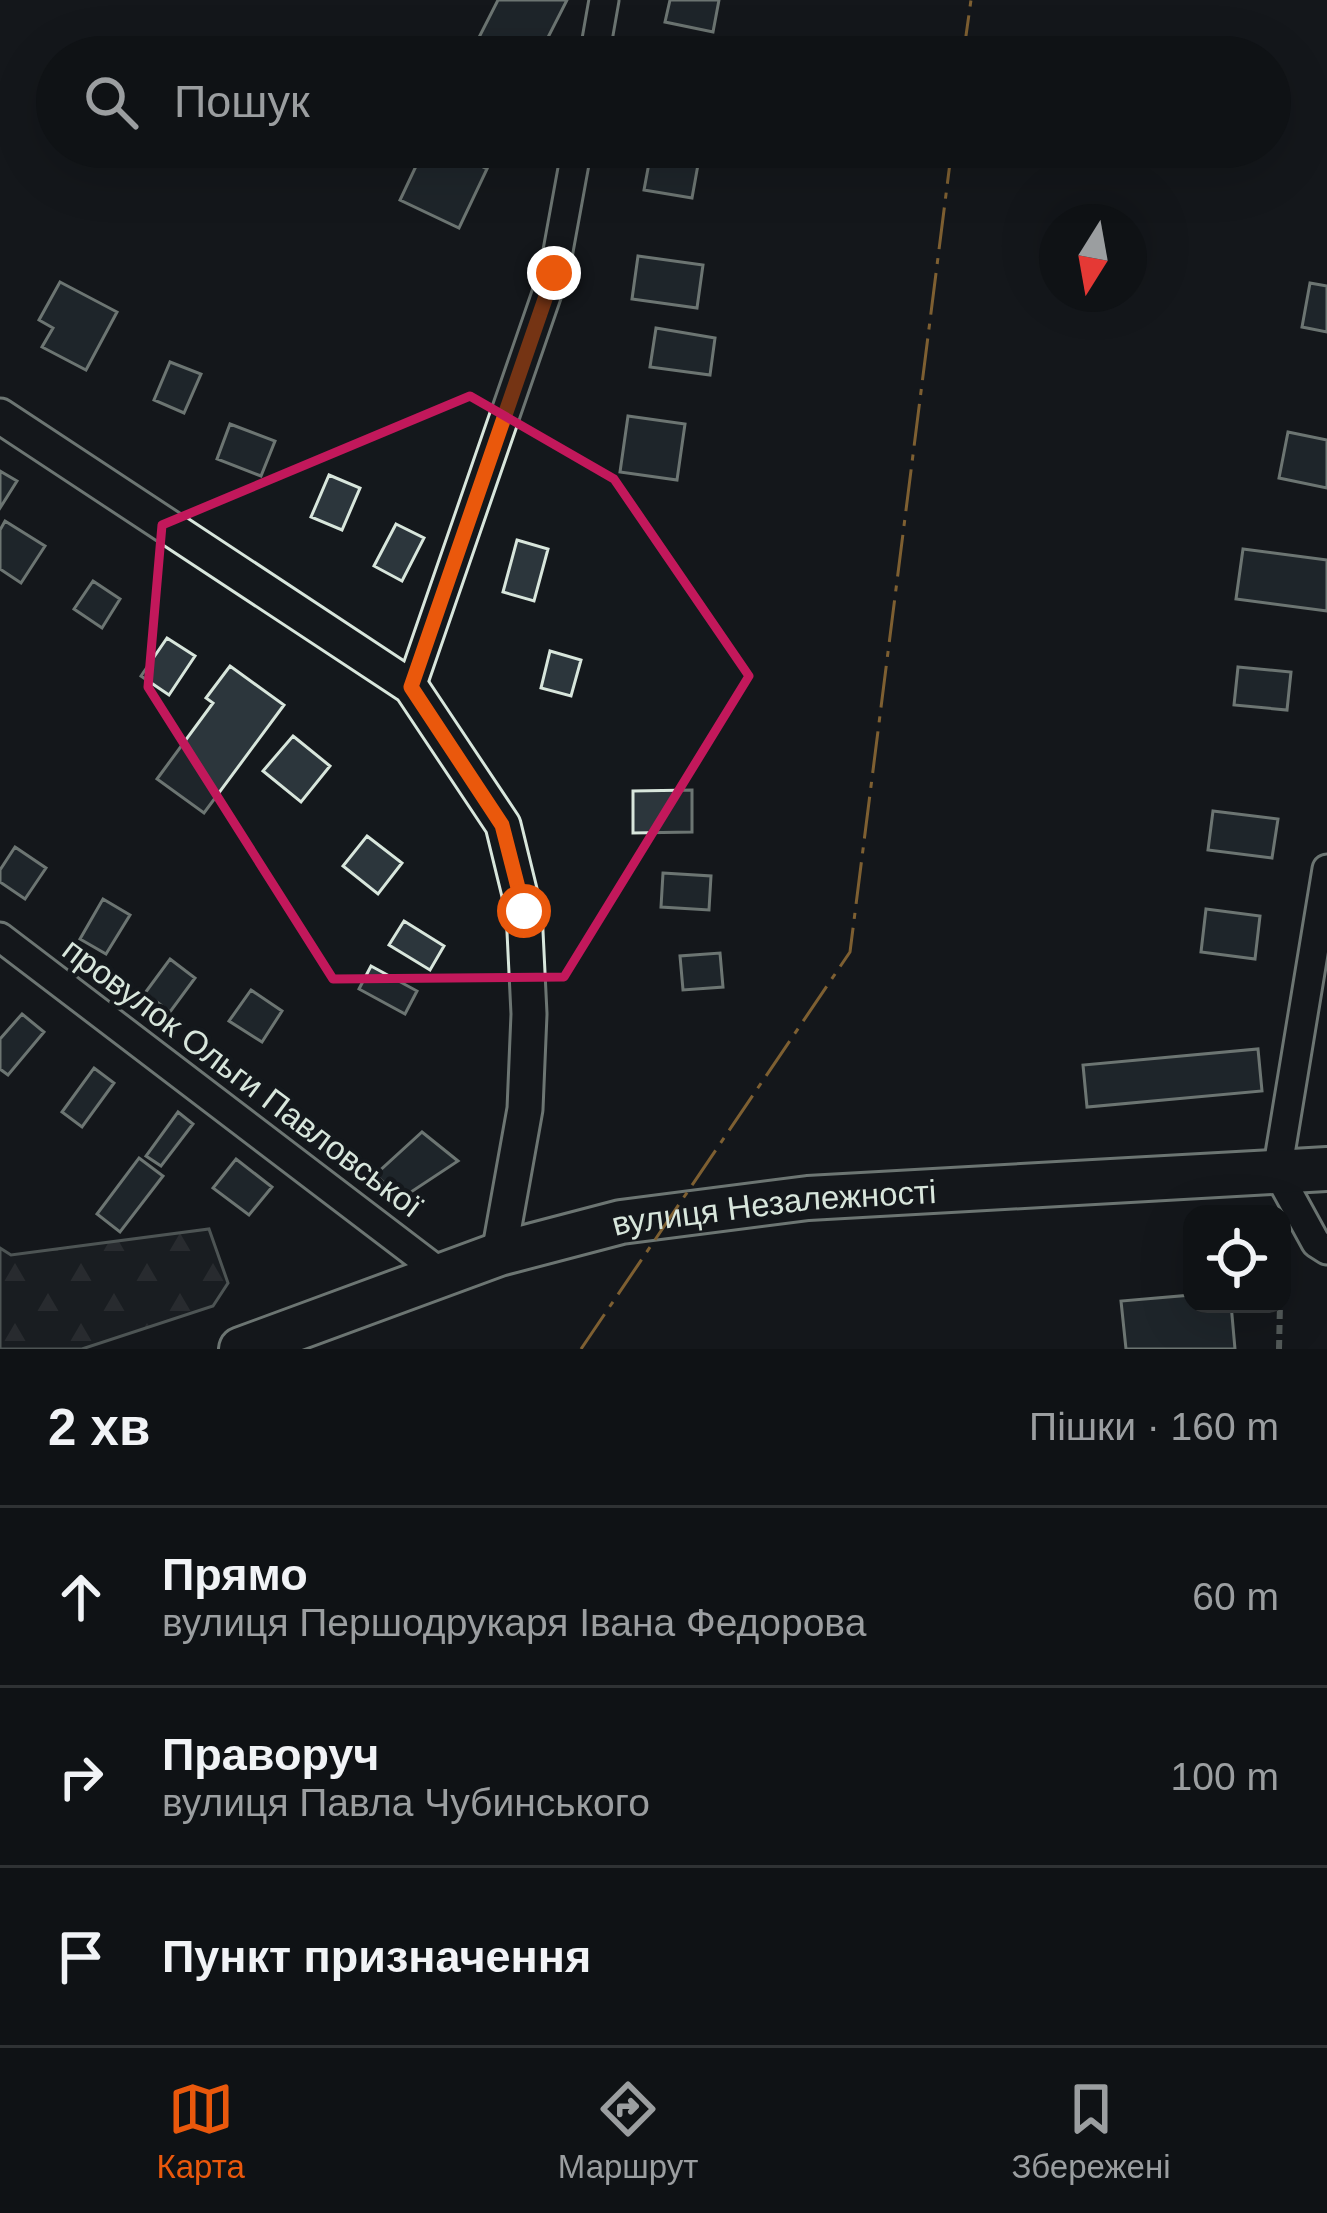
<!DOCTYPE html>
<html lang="uk">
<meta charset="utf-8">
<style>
:root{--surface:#0f1215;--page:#1d2022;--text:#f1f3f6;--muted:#9b9ea0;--line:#2f3234;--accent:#ea580c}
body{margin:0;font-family:Helvetica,sans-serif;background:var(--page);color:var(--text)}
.controls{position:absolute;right:36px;bottom:36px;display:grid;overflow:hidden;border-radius:24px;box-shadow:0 12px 48px #0002}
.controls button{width:108px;height:108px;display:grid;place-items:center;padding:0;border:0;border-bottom:3px solid var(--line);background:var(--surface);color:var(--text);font:60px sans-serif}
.compass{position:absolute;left:1039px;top:204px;width:108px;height:108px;border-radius:50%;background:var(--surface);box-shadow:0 12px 48px #0002;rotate:191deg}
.stop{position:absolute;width:36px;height:36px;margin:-27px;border:9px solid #ea580c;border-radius:50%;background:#fff}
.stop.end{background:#ea580c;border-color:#fff;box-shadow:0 3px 12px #0008}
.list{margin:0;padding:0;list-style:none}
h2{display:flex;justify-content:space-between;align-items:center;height:156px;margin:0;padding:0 48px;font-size:51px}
h2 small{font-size:39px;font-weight:400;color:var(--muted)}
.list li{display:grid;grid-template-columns:78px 1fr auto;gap:36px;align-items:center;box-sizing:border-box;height:180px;padding:0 48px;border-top:3px solid var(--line)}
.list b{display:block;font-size:45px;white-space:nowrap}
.list p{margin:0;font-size:39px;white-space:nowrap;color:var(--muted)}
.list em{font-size:39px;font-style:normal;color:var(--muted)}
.icon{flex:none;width:66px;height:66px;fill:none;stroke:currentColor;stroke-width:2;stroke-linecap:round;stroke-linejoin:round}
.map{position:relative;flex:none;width:1327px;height:1349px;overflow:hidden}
.search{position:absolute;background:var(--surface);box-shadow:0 12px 48px #0002;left:36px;right:36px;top:36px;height:132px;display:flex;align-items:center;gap:30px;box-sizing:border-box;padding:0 42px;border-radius:66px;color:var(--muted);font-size:45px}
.sheet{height:696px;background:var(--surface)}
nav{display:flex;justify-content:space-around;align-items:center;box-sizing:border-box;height:168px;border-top:3px solid var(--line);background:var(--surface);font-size:33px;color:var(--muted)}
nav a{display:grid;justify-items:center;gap:6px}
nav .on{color:var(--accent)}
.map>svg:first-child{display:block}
.forest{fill:url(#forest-firs);stroke:#939e99;stroke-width:3}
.building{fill:#2c363c;stroke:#d8e6dc;stroke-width:3}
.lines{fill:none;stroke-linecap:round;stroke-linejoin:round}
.minor-casing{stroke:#d8e6dc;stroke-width:33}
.tertiary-casing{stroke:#d8e6dc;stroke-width:39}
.primary-casing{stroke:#d8e6dc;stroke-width:48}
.path{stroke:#9da8a2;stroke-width:6;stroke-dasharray:9 6;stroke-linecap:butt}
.minor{stroke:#14181c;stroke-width:27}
.tertiary{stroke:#14181c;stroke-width:33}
.primary{stroke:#14181c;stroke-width:42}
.power{stroke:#ffb74d;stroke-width:3;stroke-dasharray:42 9 6 9;stroke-linecap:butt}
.route{stroke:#ea580c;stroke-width:15}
.marked{fill:none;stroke:#c2185b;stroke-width:9;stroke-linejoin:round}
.labels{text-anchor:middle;stroke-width:9;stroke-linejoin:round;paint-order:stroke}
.street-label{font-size:33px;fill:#d8e6dc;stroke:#14181c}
</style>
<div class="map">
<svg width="1327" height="1349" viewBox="0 0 1327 1349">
<defs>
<pattern id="forest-firs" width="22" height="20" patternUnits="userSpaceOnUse" patternTransform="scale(3)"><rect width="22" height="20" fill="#202428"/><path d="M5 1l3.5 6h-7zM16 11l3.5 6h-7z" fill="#404447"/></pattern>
</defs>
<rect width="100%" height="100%" fill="#14181c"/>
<path class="forest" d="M209,1229L228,1283L213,1306L82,1349H0V1248L11,1255Z"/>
<path class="building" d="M498,0H567L538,57H469Z
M670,0H719L713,32L665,22Z
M425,147H441L487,169L459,228L400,200Z
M652,147L701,148L692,198L644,190Z
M638,256L703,265L697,308L632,299Z
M60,282L117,312L86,370L42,347L53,328L39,320Z
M1310,283L1327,286V332L1302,327Z
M656,328L715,338L710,375L650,367Z
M170,362L201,374L184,413L154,400Z
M628,416L685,424L677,480L620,472Z
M230,424L275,441L261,476L217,459Z
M1288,432L1327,440V488L1279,478Z
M0,471L17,481L0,508Z
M329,475L360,488L342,530L311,517Z
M5,521L45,546L21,583L0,569V530Z
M396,524L424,538L402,581L374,566Z
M517,540L548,549L534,601L503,592Z
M1243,549L1327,560V611L1236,599Z
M93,581L120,599L102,628L74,609Z
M167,638L195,656L169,695L141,676Z
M550,651L581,660L571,696L541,688Z
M230,666L284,705L204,813L157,779L213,703L206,698Z
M1238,667L1291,672L1287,710L1234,705Z
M293,736L330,766L301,802L263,771Z
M692,790V832L633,833V791Z
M1213,811L1278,819L1272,858L1208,850Z
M367,836L402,863L378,894L343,866Z
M15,847L46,868L25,899L0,882V870Z
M663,873L711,876L709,910L661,907Z
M103,899L130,915L106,954L80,939Z
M1206,909L1260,916L1255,959L1201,952Z
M404,921L444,946L430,970L389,945Z
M720,953L723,987L683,990L680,956Z
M170,959L195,978L170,1012L145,993Z
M371,966L417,991L405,1014L359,989Z
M251,990L282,1011L262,1042L229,1021Z
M22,1014L44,1032L8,1075L0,1069V1039Z
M1258,1049L1262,1091L1087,1107L1083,1065Z
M94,1068L114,1083L82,1127L62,1112Z
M178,1112L193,1124L161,1166L146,1156Z
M422,1132L458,1161L402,1198L375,1175Z
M139,1158L163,1176L120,1232L97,1214Z
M236,1159L272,1187L249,1215L213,1188Z
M1192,1295V1304H1231L1235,1349H1126L1121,1301Z"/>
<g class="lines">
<defs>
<path id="minor" d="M594,57L604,0
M411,687L554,273L577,147
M1327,869L1277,1172L1316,1243L1327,1250
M0,937L442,1274"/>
<path id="tertiary" d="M0,416L411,687L503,825L524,911L529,1014L525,1109L499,1254"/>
<g id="primary">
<path id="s1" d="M241,1349L499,1254L621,1222L808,1198L1327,1169"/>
</g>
</defs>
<use href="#minor" class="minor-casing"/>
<use href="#tertiary" class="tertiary-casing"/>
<use href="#primary" class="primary-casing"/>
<path class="path" d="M1279,1349L1280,1304"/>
<use href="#minor" class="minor"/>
<use href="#tertiary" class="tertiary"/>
<use href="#primary" class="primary"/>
<path class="power" d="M963,57L971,0
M581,1349L850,952L952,147"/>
</g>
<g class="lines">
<path class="route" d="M524,911L502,825L411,687L554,273"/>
</g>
<path d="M0 0H1327V1349H0ZM470,396L614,479L749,676L564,977L333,979L148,687L162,525Z" fill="#14181c" fill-opacity=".55" fill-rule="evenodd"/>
<path class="marked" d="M470,396L614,479L749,676L564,977L333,979L148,687L162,525Z"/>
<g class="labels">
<g class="street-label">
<text transform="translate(243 1077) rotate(37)" y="12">провулок Ольги Павловської</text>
<text dy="12" stroke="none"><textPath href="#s1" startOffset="555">вулиця Незалежності</textPath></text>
</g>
</g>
</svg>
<div class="controls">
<button><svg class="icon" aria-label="locate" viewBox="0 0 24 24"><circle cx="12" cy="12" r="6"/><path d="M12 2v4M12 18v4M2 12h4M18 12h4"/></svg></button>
</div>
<svg class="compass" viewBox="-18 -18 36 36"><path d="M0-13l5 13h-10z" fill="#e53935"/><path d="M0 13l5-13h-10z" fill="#9b9ea0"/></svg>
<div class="stop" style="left:524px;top:911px"></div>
<div class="stop end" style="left:554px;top:273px"></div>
<div class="search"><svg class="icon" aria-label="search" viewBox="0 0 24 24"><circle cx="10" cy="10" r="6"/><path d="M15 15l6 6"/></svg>Пошук</div>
</div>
<section class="sheet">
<h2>2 хв<small>Пішки · 160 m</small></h2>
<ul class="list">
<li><svg class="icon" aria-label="ahead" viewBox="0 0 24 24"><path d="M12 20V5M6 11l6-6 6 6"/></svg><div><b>Прямо</b><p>вулиця Першодрукаря Івана Федорова</p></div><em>60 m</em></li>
<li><svg class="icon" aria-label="right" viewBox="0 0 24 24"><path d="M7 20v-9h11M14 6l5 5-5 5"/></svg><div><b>Праворуч</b><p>вулиця Павла Чубинського</p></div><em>100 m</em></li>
<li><svg class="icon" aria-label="arrive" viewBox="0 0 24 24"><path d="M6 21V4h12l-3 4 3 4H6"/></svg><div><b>Пункт призначення</b></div></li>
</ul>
</section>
<nav>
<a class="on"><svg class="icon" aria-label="map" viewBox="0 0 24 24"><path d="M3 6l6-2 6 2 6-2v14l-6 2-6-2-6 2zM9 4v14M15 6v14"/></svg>Карта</a>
<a><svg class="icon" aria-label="directions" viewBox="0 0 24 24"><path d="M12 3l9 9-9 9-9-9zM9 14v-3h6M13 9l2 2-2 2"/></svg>Маршрут</a>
<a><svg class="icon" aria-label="saved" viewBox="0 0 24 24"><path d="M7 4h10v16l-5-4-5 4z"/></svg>Збережені</a>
</nav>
